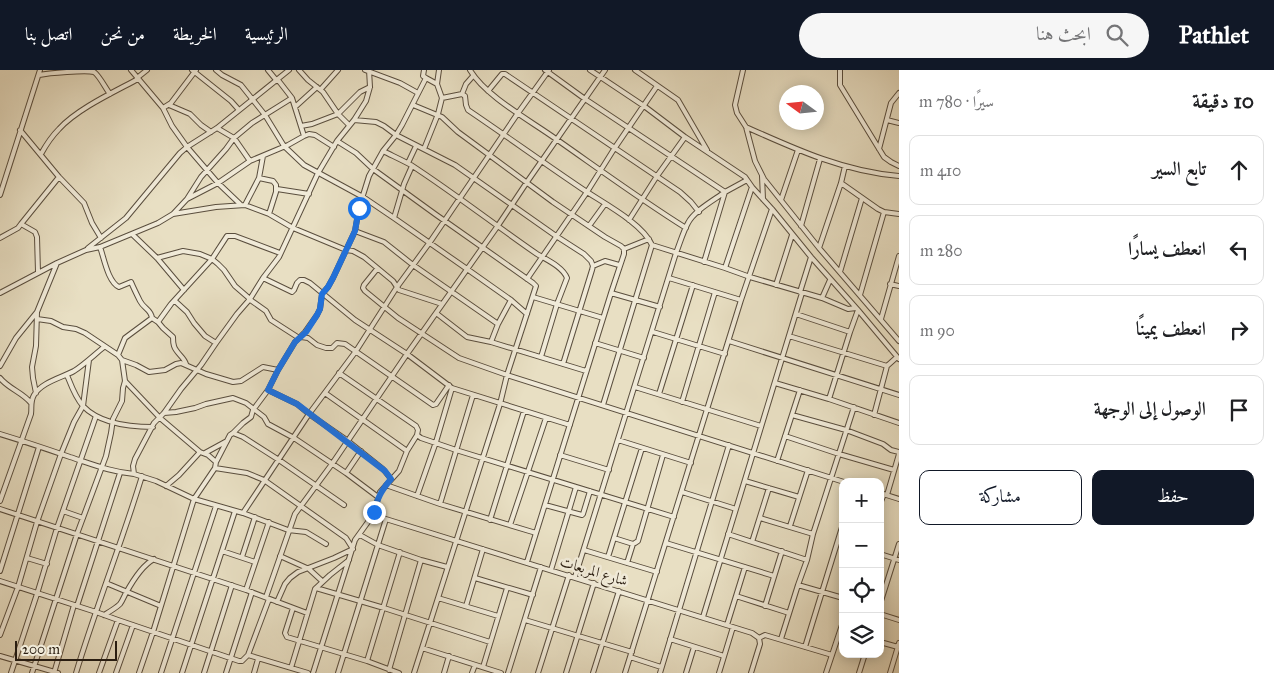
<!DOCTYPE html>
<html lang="ar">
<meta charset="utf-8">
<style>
:root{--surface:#fff;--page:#f6f6f6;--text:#202124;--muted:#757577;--line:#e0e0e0;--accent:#111827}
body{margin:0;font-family:"IM FELL Great Primer",Amiri,serif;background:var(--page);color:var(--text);direction:rtl}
.controls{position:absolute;right:15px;bottom:15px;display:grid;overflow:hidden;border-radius:10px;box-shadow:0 2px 12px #0003}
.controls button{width:45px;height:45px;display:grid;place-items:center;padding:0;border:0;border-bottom:1px solid var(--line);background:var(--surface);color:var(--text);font:25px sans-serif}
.compass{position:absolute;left:779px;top:15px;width:45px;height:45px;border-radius:50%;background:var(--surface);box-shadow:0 2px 12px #0003;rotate:285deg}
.scale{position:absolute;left:15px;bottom:12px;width:102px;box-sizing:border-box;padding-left:5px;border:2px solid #2b1e11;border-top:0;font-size:14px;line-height:18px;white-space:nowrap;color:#2b1e11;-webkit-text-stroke:4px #f0ead8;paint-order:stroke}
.stop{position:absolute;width:15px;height:15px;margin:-11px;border:4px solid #1a73e8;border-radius:50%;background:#fff}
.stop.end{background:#1a73e8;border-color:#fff;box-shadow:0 1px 5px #0008}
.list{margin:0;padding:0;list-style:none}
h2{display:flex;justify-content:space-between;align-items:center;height:65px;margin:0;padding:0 20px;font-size:21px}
h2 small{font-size:16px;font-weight:400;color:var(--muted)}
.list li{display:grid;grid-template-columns:32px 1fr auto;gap:15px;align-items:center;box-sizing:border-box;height:70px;margin:0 10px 10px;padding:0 10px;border:1px solid var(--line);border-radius:10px}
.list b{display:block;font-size:19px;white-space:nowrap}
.list em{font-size:16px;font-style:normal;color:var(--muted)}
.actions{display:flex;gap:10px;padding:15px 20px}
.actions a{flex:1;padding:11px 0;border:1px solid var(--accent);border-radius:10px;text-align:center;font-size:18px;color:var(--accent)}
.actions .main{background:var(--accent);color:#fff}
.icon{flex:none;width:28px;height:28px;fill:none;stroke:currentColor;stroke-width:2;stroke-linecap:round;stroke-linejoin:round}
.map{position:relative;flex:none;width:899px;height:603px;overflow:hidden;direction:ltr}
header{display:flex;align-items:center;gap:30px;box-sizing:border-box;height:70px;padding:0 25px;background:var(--accent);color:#fff}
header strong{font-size:24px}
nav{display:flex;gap:28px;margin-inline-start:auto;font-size:18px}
.search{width:350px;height:45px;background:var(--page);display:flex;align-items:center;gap:12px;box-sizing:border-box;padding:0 18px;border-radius:28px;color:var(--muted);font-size:19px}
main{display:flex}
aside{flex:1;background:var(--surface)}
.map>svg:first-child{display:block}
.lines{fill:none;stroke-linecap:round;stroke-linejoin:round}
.minor-casing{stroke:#5a4e3e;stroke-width:6}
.minor{stroke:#f0ead8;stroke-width:4}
.route{stroke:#1a73e8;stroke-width:6}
.labels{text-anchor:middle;stroke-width:5;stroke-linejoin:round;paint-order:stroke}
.street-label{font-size:15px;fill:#2b1e11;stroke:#f0ead8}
</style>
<header>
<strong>Pathlet</strong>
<div class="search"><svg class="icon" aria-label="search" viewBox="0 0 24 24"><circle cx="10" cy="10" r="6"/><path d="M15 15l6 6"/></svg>ابحث هنا</div>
<nav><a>الرئيسية</a><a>الخريطة</a><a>من نحن</a><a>اتصل بنا</a></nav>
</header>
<main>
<aside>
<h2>10 دقيقة<small>سيرًا · 780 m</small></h2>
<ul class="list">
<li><svg class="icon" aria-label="ahead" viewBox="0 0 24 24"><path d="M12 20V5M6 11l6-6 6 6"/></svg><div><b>تابع السير</b></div><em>410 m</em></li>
<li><svg class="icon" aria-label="left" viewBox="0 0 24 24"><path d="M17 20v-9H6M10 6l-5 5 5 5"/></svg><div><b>انعطف يسارًا</b></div><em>280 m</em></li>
<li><svg class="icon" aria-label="right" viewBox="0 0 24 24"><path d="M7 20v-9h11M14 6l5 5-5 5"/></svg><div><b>انعطف يمينًا</b></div><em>90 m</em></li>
<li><svg class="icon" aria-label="arrive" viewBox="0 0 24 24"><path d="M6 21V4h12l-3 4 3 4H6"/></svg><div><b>الوصول إلى الوجهة</b></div></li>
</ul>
<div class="actions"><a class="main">حفظ</a><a>مشاركة</a></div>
</aside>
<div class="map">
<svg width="899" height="603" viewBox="0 0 899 603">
<rect width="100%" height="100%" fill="#e8dfc3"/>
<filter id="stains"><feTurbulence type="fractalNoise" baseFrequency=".004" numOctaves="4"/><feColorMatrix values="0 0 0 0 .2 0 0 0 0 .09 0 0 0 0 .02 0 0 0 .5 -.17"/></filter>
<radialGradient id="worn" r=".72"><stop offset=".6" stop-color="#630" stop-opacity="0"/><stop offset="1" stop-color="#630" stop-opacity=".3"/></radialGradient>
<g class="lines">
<defs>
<path id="minor" d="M131,0L163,38L172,56L187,77L218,113L240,134
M192,0L231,31L239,40
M216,0L222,5L241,15L265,45L284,76L304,95L363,127L394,148L467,199L511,230L527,244
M268,0L277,11
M299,0L308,10L323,22L338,44L349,55
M365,0L400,13L418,23
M369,0L370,17L366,31L354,50L337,71L318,103L279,187L263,208L250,229L237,244L216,273L201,295L181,319L164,343L154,353L135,389L133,396L134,404L156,411L194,429L243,443L309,344L356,281L397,217L430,172L518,43L549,0
M424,0L423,6L426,8
M470,0C485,26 531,51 556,69C599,99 641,130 686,158
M545,0L585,29L725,122L747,110
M590,0L644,36L685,67L745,107L752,117L772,139L811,187L858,240L899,289
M635,0L678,30L707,80
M743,0L735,35L737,43L746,57L755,91L764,109L819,178L899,271
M840,0V15L884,87L891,92L899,96
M39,5C49,3 85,0 94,2C99,5 106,19 110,24
M137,8L147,0
M278,10L292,28L304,66
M437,14L439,0
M321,19L338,0
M488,21L502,4H505L680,122L691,132L699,142
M462,24L466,14L473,6
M169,35L190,44L201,55L211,62
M413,35L442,47L458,62L553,132L605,167L621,176L624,179
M295,37L317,17
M163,38L171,33L196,0
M354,50L376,52L384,56L396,65L455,95L556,166L584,184L591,191L593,196L592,200L563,294
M887,50L899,53
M301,56L312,54L338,44L360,22L370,17
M746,57C795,79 845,102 899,106
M217,58L234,68L250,91
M20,60L59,107L84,133L92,153L101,168
M337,71L356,83L373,99L435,144L533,213L536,216L507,305L500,334L414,603
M424,79L438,44L442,28L462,24L465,26L466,35L468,40C505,65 541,91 578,116C599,131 642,152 652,175L603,335
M879,79L891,33L899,23
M383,81C393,86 402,90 411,95C454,123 495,155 537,184C547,190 563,197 567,208L557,234L541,287
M41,84C46,75 52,66 59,59C77,39 114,22 138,9
M408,93L416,76
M762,106L763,129
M259,108L273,111L276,115V122L269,144
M841,113L845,96
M277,119L309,124
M0,125L40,0
M187,129L201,107L226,79L234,68L252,53L292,28
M781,130L798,80
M245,135L259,108L263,86
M173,144L216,137L245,135L269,144L293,158L346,180L353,181L364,187L393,211L399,220L442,234
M394,148L404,114L412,96
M629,150L657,106L685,67
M21,154L35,162L37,167L38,202
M589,156L605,134
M801,156L820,89
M355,161L384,172L413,195L498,254
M132,164L157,188L184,220
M0,168L18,158L21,154L59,107
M652,175L725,198L750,207L822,228L848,239L856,238
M100,177C104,188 108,212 119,217L131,212C134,219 137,225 140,231C144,239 151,239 152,248L158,252L163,258L173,267C173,270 173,273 174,276C176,283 184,287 186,294
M88,178L126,148L180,83L187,77L217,58L289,0
M819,178L841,113L878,139L884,142L899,144
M624,179L649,169
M157,188L183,181L200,184L212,189L218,194L224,200L235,216L250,229
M593,196L605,191L619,195
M725,198L752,117
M377,199L364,215L363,218L365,221L398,248L459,288L507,305L844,412
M840,202L862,128
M263,208L292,222L294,220L297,213L300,210H304L310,213L355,250L407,284L452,318L570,355
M669,208L741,230
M527,209L587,122L614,79L657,16
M890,214L899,216
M776,215L792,165
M800,222L811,187
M0,223L57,193L86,180L100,177L158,153L173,144L187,129L218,113L250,91L288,75L304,66L309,64L315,65L334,77
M611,223L660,237
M860,225L884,142
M533,227L603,248
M822,228L830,210
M249,229L266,241L271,250L299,268
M175,231L187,242L194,253L205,266L216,273
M436,243L467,267L491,272L586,301
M796,244L850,262
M37,249L51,251L63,257L76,259L85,263L118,285L122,290L136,295L149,302L165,300L176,294L181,293L206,304L233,312L241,311L263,297L278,300
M881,249L899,186
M158,252L171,234L212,189L227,166H235L280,183
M653,262L725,284
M789,266L887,296
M301,267L308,268L317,275L326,278H332L337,273L345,274L433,335L436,334L449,315
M729,271L899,325
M491,272L498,254L511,230
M595,273L644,288
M118,285L125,268L152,248
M0,296L16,268L37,242L57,193
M339,303L416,356L418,360L417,365L421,368L456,380L674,447
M67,305C71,315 75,327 83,336C100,354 129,357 153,357
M0,308C9,319 22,322 31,333
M125,311L160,348L200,382L208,385L216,392L215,398L194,429L153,562L139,603
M775,313L829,329L899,353
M635,317L761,356
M268,320L297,334L309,344L348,371L383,399L391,409
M36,323L33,308L32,297L36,276L37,242
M325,323L407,381
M659,324L693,215
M829,329L850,262L858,240
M682,332L715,222
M164,343L176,342L195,338L206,334L233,328L246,333L264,347L268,354L294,368L346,403L378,427
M792,345L846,360L883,374L891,380L899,382
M874,345L887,296L897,287
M233,363L243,353L251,347L253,340L268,320L278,300L295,272L305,262L317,245L320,239L322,224L328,217L333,208L355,161L359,138L369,106L383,81L396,65L402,55L426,8L437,14L442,28
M0,364C23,371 47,379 70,387C92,394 111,402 134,404
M785,366L839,384L894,400
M618,370L691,393
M205,383L227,371
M560,385L609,400
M777,391L800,320
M216,392L230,365L233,363L243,367L279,390L344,435
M215,398L247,403L264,410L346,468L353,479
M346,403L361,381
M745,411L799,427
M386,415L440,434L536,463
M166,416L179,405L200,382
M682,422L736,439
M880,423L899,429
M887,425L899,384
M417,426L436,372L452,318
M0,431L31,344C32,337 30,332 34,325C42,312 61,308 74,301C85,294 94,285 104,277
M440,434L473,325
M880,434L884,424
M545,435L582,445L583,444L590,421
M0,439L246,520L307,543
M63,441L83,448
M243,443L288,460L306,462L326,474
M373,445L752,563L759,568L760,574L751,603
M760,448L813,464
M490,450L524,341
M510,455L546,348
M790,456L808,400
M728,464L807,490
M360,465L378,475L421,490L447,497
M614,468L633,474L635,473L638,471L663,385
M752,472L769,418
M666,473L774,506
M584,480L657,502
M222,481L255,492
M880,484L899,490
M280,486L309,499L322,511
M242,487L255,447
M608,487L642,378
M27,488L47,494
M527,492L611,223L624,184V179
M627,493L633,474
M551,500L576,417
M0,501L39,377
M575,507L676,183C680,173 683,162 688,153C694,141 714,130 725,122L704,192
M475,508L533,525
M0,511L96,542L118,550L239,591H242L248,585L269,529
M106,513L161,536
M798,515L843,528
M316,518L384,538L490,572
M246,520L269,452
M736,526L789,543
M266,527L295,444L332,394L407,284L497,157L527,112L605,0
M438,528L498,546
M277,532L285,514L290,508L298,502L334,488L353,479
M880,534L899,474
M77,536L120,403
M466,536L483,479
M765,536L782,481
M293,538L285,563L287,567L367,591L399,603
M880,544L899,550
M104,545C109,542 116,538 120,534C123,530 124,526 126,523C132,512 143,495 154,489
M703,547L802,223
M525,550L632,582
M727,555L745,497
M0,565L18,517L37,452L61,384L74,352L83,336L89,290
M759,568L765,565L832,585
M670,569L724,586
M781,569L798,515L807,490L813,464L854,337
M880,572L898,577
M805,577L843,454
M422,578L501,603
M248,585L308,603
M0,586L58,603
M630,587L661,597
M367,591L400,482
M483,597L507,518
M291,598L315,519L330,505L349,490
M389,600L421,490
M11,603L37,524L57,458L96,346
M32,603L77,464L106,386L111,363L113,349L122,331L123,318L125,311L122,290
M54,603L74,535
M76,603C96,537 122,472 142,406
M99,603L118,550
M116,603L133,555
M161,603L216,436
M182,603L235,441
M204,603L232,515
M226,603L252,522
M254,603L258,589
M313,603L355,470L373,445L380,422L399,401L407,381L417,365
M338,603L386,449
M444,603L449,586
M472,603L475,595
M508,603L541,497
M538,603L569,505
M566,603L594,513
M593,603L619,521
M625,603L741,230L772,139
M660,603L729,375
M686,603L694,577
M719,603L733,557
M826,603L843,552
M859,603L865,584
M890,603L899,573"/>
</defs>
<use href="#minor" class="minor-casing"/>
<use href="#minor" class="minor"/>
</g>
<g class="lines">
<path class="route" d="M359,138L355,161L333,208L328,217L322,224L320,239L317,245L306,262L295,272L278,300L268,320L297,334L385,401L391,409C381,421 378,427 374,442"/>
</g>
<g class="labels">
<g class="street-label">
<text transform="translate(594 501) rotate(17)" y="5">شارع المربعات</text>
</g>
</g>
<rect width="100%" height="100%" filter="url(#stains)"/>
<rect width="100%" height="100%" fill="url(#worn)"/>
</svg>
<div class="controls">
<button>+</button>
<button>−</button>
<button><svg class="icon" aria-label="locate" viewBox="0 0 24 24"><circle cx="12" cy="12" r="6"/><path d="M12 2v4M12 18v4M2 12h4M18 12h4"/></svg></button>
<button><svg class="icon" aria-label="layers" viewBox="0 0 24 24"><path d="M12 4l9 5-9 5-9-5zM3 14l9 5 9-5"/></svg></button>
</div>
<svg class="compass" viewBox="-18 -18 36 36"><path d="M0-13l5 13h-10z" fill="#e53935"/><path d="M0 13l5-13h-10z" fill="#757577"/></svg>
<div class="scale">200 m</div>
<div class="stop" style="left:359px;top:138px"></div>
<div class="stop end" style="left:374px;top:442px"></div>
</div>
</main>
